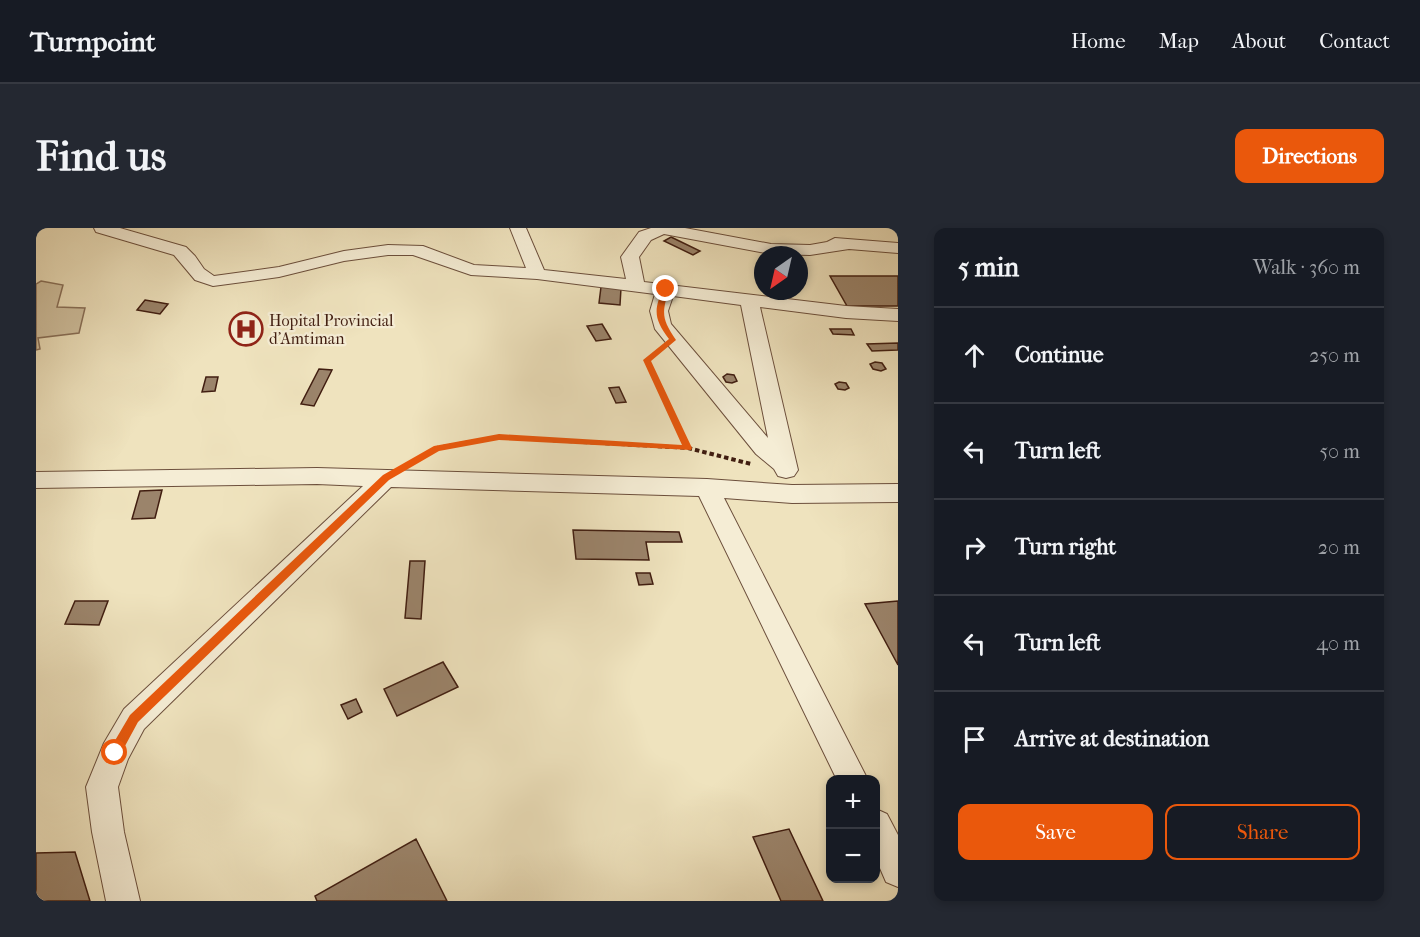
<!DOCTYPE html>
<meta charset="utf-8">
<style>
:root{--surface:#171b24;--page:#242831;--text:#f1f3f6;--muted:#9ea1a6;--line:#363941;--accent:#ea580c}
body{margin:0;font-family:"IM FELL French Canon",serif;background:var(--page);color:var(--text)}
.controls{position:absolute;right:18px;bottom:18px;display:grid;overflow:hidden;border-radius:12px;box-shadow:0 3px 9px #0003}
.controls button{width:54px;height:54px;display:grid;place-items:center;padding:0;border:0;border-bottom:2px solid var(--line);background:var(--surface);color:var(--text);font:30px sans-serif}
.compass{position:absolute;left:718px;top:18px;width:54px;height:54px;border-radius:50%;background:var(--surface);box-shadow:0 3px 9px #0003;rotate:214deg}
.stop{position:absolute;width:18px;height:18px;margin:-14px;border:4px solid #ea580c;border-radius:50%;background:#fff}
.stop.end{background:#ea580c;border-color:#fff;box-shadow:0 2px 6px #0008}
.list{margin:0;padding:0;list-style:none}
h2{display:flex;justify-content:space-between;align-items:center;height:78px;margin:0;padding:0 24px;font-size:26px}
h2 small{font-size:20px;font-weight:400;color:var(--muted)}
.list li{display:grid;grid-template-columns:39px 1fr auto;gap:18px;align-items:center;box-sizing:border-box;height:96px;padding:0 24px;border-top:2px solid var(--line)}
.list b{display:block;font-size:22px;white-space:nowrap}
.list em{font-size:20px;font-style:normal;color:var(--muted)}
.actions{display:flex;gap:12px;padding:18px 24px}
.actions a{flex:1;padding:14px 0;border:2px solid var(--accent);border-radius:12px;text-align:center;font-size:21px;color:var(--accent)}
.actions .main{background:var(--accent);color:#fff}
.icon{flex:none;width:33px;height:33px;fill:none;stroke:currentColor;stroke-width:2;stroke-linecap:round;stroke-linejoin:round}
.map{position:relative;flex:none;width:862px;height:673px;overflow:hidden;border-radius:12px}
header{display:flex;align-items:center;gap:36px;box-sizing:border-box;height:84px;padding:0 30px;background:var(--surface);border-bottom:2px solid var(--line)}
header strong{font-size:28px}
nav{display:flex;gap:33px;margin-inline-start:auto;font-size:21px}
.intro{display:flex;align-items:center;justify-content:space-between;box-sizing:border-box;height:144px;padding:0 36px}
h1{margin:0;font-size:42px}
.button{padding:15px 27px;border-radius:12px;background:var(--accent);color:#fff;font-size:21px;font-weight:700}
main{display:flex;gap:36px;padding:0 36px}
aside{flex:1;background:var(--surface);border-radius:12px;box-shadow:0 3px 9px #0003}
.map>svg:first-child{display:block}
.green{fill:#d1c2a1;stroke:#897059;stroke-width:1.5}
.building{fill:#9b846b;stroke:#411e11;stroke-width:1.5}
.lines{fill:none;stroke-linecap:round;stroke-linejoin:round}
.minor-casing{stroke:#6c4f3c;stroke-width:2}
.path-far1{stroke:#411e11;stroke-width:3;stroke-dasharray:3 2;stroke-linecap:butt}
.path{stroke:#411e11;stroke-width:4;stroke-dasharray:4.5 3;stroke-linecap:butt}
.minor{fill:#f5edd5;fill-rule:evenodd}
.route{fill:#ea580c}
.labels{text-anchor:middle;stroke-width:4.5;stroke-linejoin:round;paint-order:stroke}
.far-poi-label{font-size:16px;fill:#411e11;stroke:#f5edd5;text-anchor:start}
</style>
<header>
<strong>Turnpoint</strong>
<nav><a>Home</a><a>Map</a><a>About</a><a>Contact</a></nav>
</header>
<div class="intro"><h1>Find us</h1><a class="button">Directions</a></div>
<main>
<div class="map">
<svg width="862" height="673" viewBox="0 0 862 673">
<rect width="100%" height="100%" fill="#efe3be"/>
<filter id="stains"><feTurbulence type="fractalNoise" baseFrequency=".00333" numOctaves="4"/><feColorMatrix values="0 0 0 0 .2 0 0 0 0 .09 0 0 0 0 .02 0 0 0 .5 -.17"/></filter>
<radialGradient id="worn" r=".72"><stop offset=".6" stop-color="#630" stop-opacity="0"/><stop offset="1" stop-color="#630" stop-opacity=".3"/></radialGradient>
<path class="green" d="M5,53L27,57L21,79L49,80L43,105L2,110L4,121L0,122V56Z"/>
<path class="building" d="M635,9L664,23L657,27L628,13Z
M794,48H862V78H811Z
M565,59L585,60L584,77L563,75Z
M109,72L132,76L124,86L101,82Z
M566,96L575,111L560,113L551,98Z
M794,101H815L818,107L797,106Z
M862,115V122L836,123L831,116Z
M839,134L846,135L850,141L845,143L837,141L834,136Z
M283,141L296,142L278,178L265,176Z
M691,146L698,147L701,153L696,155L690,154L687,149Z
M170,149H182L179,163L166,164Z
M803,154L810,155L813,160L809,162L802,161L799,156Z
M583,159L590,174L580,175L573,160Z
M126,262L119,290L96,291L104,263Z
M537,302L643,304L646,314H610L613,332L540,331Z
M374,333H389L385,391L369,390Z
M600,345H614L617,356L603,357Z
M39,373H72L63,397L29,396Z
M862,373V437L829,376Z
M407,434L422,459L361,488L348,461Z
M320,471L326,484L312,491L305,477Z
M753,601L787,673H745L717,609Z
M380,611L411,673H281L279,668Z
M39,624L54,673H0V625Z"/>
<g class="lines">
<defs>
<path id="minor" d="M58,0H84L150,19L159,28L168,41L178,48L243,39L308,23L352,17L387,18L438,37L490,40L474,0H490L508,42L590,51L585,29L603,4L615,0H649L735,16L774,17L791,14L799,10L862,15V25L813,21L774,27L735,26L628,6L615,12L603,29L608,54L810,78L862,81V93L810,90L724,79L762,242L758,248L750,250L742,248L738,241L720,226L619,101L614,83L619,66L501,51L435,47L377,27H352L308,33L243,49L177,58L159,52L138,27L60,4ZM637,68L705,77L732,210L635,96L632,83Z
M281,240L671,251L756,257L862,256V274L756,275L688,270L832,552H801L663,268L355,259L108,501L92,531L82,559L88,604L104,673H70L56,604L50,559L68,515L88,481L327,258L281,256L0,260V244Z
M840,581L851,586L862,607V659L850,654L840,631Z"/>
</defs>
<use href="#minor" class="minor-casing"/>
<path class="path-far1" d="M624,122L611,132L630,173"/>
<path class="path" d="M630,172L652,220
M379,233L401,220L463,209L652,220L715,236"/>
<use href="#minor" class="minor"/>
</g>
<path class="route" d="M628,59L633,61C626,85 625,90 640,112L615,133L656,220L655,222L463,212L403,223L353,252L102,494L83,529H74V521L94,487L347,247L398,218L463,206L646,217L607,132L633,111C618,91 617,82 628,59Z"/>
<defs>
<symbol id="hospital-ring" viewBox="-11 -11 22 22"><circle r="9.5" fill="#f5edd5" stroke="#8f2418" stroke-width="1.5"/><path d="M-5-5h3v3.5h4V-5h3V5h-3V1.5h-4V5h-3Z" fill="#8f2418"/></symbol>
</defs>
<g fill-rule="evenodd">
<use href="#hospital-ring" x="191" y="82" width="38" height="38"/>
</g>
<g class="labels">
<g class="far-poi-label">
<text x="233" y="98">Hopital Provincial<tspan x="233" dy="18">d'Amtiman</tspan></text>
</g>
</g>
<rect width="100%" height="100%" filter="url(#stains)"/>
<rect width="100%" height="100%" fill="url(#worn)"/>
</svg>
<div class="controls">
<button>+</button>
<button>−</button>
</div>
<svg class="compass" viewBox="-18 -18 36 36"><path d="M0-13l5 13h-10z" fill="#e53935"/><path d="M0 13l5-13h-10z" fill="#9ea1a6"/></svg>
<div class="stop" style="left:79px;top:525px"></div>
<div class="stop end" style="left:630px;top:61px"></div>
</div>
<aside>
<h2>5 min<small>Walk · 360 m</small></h2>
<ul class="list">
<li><svg class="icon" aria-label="ahead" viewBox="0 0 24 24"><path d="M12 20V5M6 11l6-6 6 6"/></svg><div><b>Continue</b></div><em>250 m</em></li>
<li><svg class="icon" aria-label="left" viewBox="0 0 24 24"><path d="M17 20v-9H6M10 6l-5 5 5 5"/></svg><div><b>Turn left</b></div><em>50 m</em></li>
<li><svg class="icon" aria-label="right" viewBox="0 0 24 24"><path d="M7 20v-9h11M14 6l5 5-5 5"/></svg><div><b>Turn right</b></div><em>20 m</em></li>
<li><svg class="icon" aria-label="left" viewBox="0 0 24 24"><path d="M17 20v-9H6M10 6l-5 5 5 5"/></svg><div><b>Turn left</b></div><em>40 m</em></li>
<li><svg class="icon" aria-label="arrive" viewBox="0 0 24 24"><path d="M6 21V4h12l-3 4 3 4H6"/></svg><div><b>Arrive at destination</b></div></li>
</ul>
<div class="actions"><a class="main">Save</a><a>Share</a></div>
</aside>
</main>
